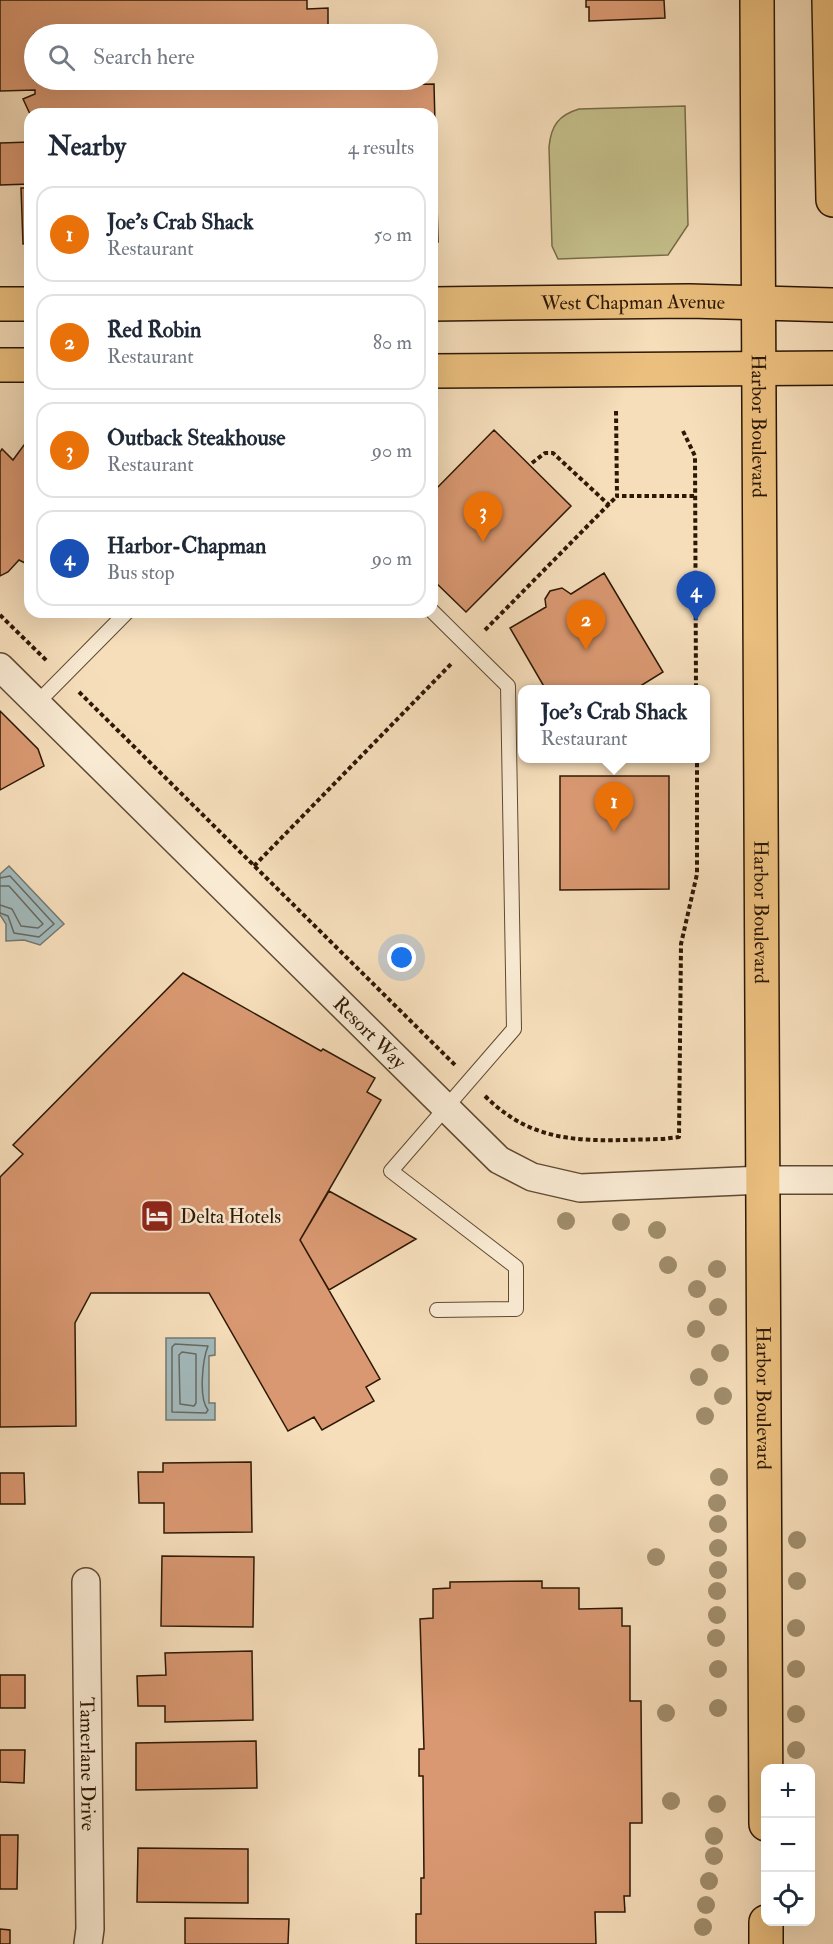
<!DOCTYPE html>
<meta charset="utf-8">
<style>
:root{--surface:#fff;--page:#f6f6f7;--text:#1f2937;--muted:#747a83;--line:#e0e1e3;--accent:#d93025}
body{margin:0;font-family:"IM FELL Double Pica",serif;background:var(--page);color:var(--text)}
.controls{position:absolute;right:18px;bottom:18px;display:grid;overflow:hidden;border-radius:12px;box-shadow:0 6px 24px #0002}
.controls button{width:54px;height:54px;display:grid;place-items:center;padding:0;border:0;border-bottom:2px solid var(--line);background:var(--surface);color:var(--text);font:30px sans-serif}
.you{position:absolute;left:402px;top:958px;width:21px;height:21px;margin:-15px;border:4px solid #fff;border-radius:50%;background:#1a73e8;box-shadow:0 0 0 9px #1a73e833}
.badge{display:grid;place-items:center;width:39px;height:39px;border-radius:50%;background:var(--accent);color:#fff;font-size:20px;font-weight:700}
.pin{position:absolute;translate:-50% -50px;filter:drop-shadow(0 2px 3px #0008)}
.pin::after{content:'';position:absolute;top:32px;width:21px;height:18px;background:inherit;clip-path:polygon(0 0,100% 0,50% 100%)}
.popup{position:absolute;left:518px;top:685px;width:192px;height:78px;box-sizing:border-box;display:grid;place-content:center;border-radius:12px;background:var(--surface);filter:drop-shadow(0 2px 4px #0005);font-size:20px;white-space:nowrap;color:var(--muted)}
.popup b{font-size:22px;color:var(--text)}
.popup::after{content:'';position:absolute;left:50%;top:100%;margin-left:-12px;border:12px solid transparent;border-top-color:var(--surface)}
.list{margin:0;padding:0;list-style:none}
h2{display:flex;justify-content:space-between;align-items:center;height:78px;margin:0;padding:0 24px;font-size:26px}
h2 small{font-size:20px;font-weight:400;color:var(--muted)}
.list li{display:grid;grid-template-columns:39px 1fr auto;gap:18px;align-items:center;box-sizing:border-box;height:96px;margin:0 12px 12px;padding:0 12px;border:2px solid var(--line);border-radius:18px}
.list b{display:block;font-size:22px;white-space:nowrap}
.list p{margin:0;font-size:20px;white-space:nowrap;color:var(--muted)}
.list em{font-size:20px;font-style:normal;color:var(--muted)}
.icon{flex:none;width:33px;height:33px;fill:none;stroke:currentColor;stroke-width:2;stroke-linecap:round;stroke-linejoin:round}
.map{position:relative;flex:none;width:833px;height:1944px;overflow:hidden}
.search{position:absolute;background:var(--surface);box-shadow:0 6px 24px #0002;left:24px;top:24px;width:414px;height:66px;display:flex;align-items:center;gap:15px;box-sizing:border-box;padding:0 21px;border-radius:33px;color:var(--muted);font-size:22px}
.panel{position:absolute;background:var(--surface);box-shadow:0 6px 24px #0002;left:24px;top:108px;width:414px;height:510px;border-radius:18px}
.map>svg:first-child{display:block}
.green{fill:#c4bf8b;stroke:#786c48;stroke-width:1.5}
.water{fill:#a2b9bb;stroke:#737972;stroke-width:1.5}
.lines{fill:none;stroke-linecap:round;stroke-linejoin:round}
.shore{stroke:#686860;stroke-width:1.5}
.building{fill:#d99871;stroke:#2d1804;stroke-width:1.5}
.lane-casing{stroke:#5f4a32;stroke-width:16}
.street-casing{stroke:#5f4a32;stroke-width:30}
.primary-casing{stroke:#2d1804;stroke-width:36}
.path{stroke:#2d1804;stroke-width:4;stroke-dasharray:4.5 3;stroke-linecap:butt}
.lane{stroke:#f9ead3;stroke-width:14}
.street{stroke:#f9ead3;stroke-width:27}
.primary{stroke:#ebbf7e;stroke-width:33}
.tree{fill:#a08d6c}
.labels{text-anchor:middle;stroke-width:5;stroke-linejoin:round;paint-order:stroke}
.street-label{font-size:20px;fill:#2d1804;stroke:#f9ead3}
.poi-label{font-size:20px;fill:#2d1804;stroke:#f9ead3;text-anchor:start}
</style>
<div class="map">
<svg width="833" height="1944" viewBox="0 0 833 1944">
<rect width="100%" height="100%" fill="#f6debb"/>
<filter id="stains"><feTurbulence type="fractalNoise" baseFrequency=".00333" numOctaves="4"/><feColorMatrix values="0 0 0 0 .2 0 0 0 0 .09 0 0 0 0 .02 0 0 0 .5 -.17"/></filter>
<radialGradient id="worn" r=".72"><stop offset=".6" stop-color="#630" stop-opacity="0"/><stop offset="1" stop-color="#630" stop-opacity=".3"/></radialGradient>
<path class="green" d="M685,106L688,225L668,255L558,259L552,246L549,147C551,125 559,115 579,109Z"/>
<path class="water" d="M9,866L64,924L40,945L24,940L6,941V924L0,915V874Z
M166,1338H215V1355L209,1356V1403H215V1420H166Z"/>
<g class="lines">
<path class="shore" d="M0,878L10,876L54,924L39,937L14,933L8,916L0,913
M0,886H9L43,924L38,928L21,926L12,909L0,905
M175,1344L208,1346C203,1358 198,1398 208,1410L206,1413L172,1412V1347Z
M182,1352L196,1354V1403L194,1406L180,1404L179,1355Z"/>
</g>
<path class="building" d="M0,0H307V9L328,8V28L347,27V34H34V80H389V85L434,84L438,242H432V114H30L23,99L35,94V90L0,91Z
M586,0H664L665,18L589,21V7H586Z
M30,142V184L0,185V143Z
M21,188H30V243L23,244Z
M494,430L571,506L466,612L432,579V493Z
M24,445H30V558L25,563L19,560L8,572L0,576V452L2,449L13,460Z
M604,573L663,672L634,690H546L510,628L546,607L545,599L550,591L562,588L571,594Z
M0,711L38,749L44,766L0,790Z
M560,776H669V889L560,890Z
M183,973L321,1051L323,1049L375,1078L367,1092L381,1100L300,1240L380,1379L366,1387L374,1401L322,1430L314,1417L288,1431L209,1293H91L75,1323L76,1426L0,1427V1177L23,1154L13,1145Z
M329,1191L416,1239L329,1290L300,1240Z
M251,1462L252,1532L164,1533V1503H139L138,1472H163V1463Z
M0,1473H24L25,1504H0Z
M162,1556L254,1557L253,1627L161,1626Z
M542,1581V1588H579V1609L622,1608V1626H630V1701H641L642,1823H630V1896H624L625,1912H595L596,1944H416V1914H421V1878H424L423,1776H419V1749H424L420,1619L433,1618V1589L450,1588V1582Z
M252,1651L253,1720L165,1722V1706H138L137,1676L166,1675L165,1653Z
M0,1675H25V1708H0Z
M256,1741L257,1788L136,1790V1743Z
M0,1750H25L24,1783L0,1782Z
M0,1835H18L17,1889H0Z
M138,1848L248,1849V1903L137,1902Z
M185,1918L289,1919L288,1944H185Z
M0,1929L10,1930V1944H0Z"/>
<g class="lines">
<defs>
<path id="lane" d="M432,611L508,686L514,1029L391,1171L516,1267V1309L437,1310
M36,704L127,612"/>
<g id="street">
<path id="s1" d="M0,667L499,1160L532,1177L580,1188L763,1180H833"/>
<path id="s2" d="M86,1582L90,1929L88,1944"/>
</g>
<g id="primary">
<path id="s3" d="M757,0L766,1824"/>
<path d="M829,0L833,200"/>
<path d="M0,304H30"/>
<path id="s4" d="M432,304L689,301L833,305"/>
<path d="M0,365H30"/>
<path d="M432,371L833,368"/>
<path d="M766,1922V1944"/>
</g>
</defs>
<use href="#lane" class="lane-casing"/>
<use href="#street" class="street-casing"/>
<use href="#primary" class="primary-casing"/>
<path class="path" d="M616,411L617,496H695
M683,431L695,456L696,690
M532,463L545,453H553L609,505
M0,615L48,662
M485,630L617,496
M79,692L455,1065
M254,866L452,663
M485,1096C538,1149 594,1140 663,1139L679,1137L681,944L697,874V758"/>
<use href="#lane" class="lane"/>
<use href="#street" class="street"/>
<use href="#primary" class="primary"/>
</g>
<g class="tree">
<circle cx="566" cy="1221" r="9"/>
<circle cx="621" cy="1222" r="9"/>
<circle cx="657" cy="1230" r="9"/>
<circle cx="668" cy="1265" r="9"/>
<circle cx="717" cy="1269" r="9"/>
<circle cx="697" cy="1289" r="9"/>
<circle cx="718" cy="1307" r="9"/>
<circle cx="696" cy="1329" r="9"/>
<circle cx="720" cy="1353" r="9"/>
<circle cx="699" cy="1377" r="9"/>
<circle cx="723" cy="1396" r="9"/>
<circle cx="705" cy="1416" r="9"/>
<circle cx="719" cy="1477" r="9"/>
<circle cx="717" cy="1503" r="9"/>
<circle cx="718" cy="1524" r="9"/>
<circle cx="797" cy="1540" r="9"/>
<circle cx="718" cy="1548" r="9"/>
<circle cx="656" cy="1557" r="9"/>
<circle cx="718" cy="1570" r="9"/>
<circle cx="797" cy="1581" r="9"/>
<circle cx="717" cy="1591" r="9"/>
<circle cx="717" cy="1615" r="9"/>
<circle cx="796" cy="1628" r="9"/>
<circle cx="716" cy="1638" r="9"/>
<circle cx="718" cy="1669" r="9"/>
<circle cx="796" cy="1669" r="9"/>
<circle cx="718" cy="1708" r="9"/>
<circle cx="666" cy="1713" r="9"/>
<circle cx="796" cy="1714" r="9"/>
<circle cx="796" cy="1750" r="9"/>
<circle cx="671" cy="1801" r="9"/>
<circle cx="717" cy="1804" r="9"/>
<circle cx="714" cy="1836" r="9"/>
<circle cx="714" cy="1856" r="9"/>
<circle cx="709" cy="1881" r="9"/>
<circle cx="706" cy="1905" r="9"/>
<circle cx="703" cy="1927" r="9"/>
</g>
<defs>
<symbol id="hotel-square" viewBox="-11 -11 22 22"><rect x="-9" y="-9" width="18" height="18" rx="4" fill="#8f2418" stroke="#f9ead3"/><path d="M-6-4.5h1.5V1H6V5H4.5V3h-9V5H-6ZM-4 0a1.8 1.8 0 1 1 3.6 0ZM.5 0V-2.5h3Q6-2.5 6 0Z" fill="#fff"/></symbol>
</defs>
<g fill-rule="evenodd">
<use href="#hotel-square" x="138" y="1197" width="38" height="38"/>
</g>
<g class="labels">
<g class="street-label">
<text dy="7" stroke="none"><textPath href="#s4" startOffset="201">West Chapman Avenue</textPath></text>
<text dy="7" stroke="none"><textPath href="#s3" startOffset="426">Harbor Boulevard</textPath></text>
<text dy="7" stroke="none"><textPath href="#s3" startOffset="912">Harbor Boulevard</textPath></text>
<text dy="7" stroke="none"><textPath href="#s1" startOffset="520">Resort Way</textPath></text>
<text dy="7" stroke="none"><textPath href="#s3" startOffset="1398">Harbor Boulevard</textPath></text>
<text dy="7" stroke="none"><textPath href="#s2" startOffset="182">Tamerlane Drive</textPath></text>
</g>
<g class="poi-label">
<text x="180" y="1223">Delta Hotels</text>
</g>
</g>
<rect width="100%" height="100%" filter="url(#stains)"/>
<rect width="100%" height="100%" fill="url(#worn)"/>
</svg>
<div class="controls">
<button>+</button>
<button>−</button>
<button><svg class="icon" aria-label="locate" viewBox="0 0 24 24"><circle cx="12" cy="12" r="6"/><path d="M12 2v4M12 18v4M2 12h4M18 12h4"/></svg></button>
</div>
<div class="you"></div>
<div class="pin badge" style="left:614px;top:832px;background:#e8710a">1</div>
<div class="popup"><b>Joe's Crab Shack</b>Restaurant</div>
<div class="pin badge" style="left:586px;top:650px;background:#e8710a">2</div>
<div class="pin badge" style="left:483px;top:542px;background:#e8710a">3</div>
<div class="pin badge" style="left:696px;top:621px;background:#1a4fb4">4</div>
<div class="search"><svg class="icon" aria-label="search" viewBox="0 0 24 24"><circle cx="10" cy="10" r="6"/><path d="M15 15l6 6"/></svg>Search here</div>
<section class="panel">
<h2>Nearby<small>4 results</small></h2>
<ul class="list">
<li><span class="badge" style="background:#e8710a">1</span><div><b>Joe's Crab Shack</b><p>Restaurant</p></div><em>50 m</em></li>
<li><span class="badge" style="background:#e8710a">2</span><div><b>Red Robin</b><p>Restaurant</p></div><em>80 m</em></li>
<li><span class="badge" style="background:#e8710a">3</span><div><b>Outback Steakhouse</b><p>Restaurant</p></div><em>90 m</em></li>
<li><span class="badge" style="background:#1a4fb4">4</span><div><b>Harbor-Chapman</b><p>Bus stop</p></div><em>90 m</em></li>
</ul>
</section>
</div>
